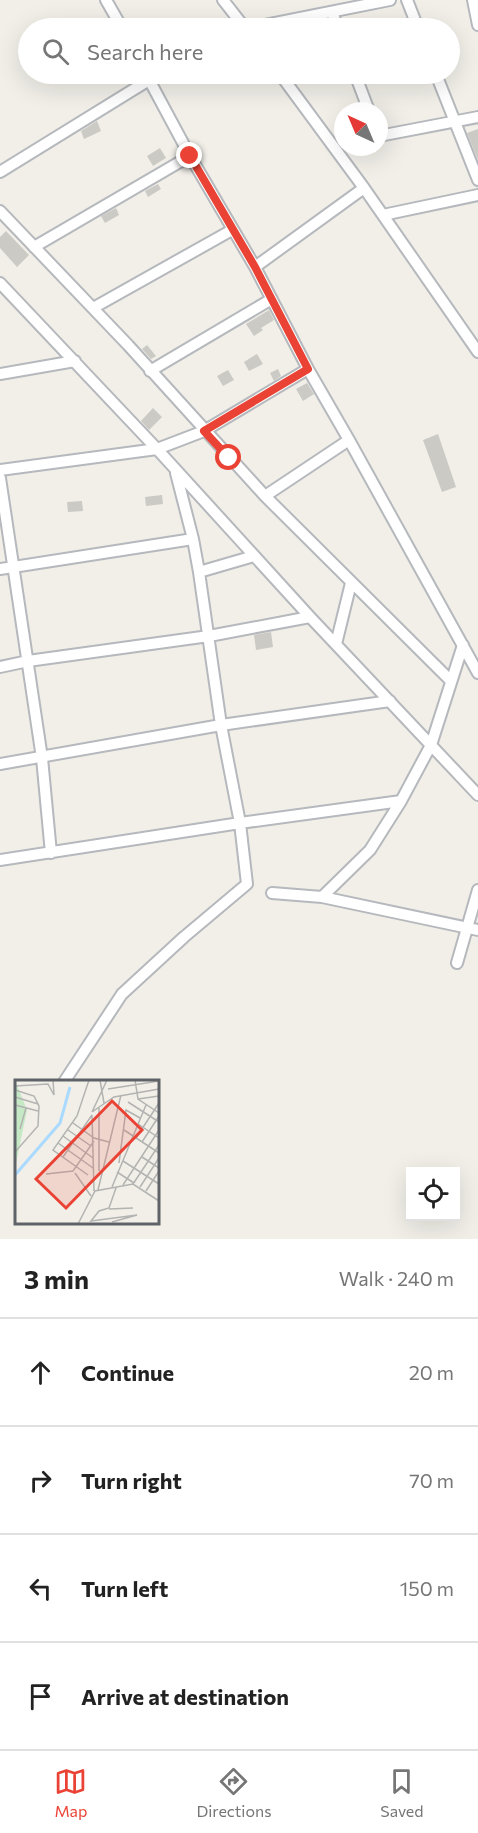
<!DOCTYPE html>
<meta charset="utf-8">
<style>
:root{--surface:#fff;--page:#f2f2f2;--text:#222;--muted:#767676;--line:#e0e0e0;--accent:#ea4335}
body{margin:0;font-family:Commissioner,sans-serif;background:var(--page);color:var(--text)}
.controls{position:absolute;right:18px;bottom:18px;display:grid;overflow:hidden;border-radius:0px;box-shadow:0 6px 24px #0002}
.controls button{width:54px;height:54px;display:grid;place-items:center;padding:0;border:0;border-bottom:2px solid var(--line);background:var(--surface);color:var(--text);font:30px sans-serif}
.compass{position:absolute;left:334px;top:102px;width:54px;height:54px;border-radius:50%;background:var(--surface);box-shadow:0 6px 24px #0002;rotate:316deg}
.stop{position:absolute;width:18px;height:18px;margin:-14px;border:4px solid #ea4335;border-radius:50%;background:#fff}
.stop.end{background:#ea4335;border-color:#fff;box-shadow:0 2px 6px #0008}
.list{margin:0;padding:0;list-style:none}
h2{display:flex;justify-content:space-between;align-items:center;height:78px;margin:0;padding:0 24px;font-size:26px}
h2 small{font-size:20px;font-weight:400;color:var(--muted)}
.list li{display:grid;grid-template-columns:39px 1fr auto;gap:18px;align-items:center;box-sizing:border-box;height:108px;padding:0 24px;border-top:2px solid var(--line)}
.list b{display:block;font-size:22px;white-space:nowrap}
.list em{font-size:20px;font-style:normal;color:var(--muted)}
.icon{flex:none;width:33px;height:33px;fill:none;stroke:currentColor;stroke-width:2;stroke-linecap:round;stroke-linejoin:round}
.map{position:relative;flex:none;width:478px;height:1239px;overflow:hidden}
.search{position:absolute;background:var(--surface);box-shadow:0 6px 24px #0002;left:18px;right:18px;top:18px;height:66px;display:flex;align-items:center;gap:15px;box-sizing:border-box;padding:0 21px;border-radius:33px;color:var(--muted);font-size:22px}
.sheet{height:510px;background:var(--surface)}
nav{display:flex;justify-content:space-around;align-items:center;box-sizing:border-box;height:84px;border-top:2px solid var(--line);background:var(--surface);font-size:16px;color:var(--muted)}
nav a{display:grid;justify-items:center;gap:3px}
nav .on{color:var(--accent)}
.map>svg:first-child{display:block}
.building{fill:#cccac5}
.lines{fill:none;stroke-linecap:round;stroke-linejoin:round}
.minor-casing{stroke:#b5b8bc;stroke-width:14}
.minor{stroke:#fff;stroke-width:10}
.route{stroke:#ea4335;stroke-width:8}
.inset-river{fill:none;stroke:#aadaff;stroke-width:3}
.inset-road{fill:none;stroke:#b3b3b1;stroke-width:1.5}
.view{fill:#ea4335;fill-opacity:0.15;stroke:#ea4335;stroke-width:3}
.inset-edge{fill:none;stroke:#5f6368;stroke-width:3}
</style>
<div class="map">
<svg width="478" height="1239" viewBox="0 0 478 1239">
<rect width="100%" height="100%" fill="#f1efe8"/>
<path class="building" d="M97,121L101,131L84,139L81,131Z
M478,129V160L467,133Z
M160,148L166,158L153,166L147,156Z
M158,184L161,189L148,197L145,191Z
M116,208L119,215L105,223L101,216Z
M6,231L29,255L17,267L0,248V237Z
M269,310L274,320L261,328L263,330L254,336L246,324Z
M147,345L156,356L151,359L142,349Z
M257,354L263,364L249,371L244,362Z
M278,369L281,376L274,381L270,373Z
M228,370L234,380L223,386L217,376Z
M307,383L314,394L303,401L296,389Z
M153,408L162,417L149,430L141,421Z
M438,434L456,487L442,492L423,440Z
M162,495L163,504L146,506L145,497Z
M82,501L83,511L68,512L67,502Z
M271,632L273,647L256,650L254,635Z"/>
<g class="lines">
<defs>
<path id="minor" d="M106,0L122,28
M223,0L245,28
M407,0L418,28
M473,0L478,25
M332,12L338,28
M250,28L390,0
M146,74L190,156L255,267L308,369L349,440L478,673
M280,74L364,188L478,352
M355,74L369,111
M436,74L478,180
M379,136L478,117
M0,172L149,80
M0,211L128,345L265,496L451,681
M383,215L478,195
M34,247L190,156
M255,267L364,188
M0,283L157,449L310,617L478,795
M93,308L232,230
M150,371L270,300
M0,374L75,361
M0,470L157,449L204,431L308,369
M0,478L42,758L51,853
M265,496L349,440
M0,569L193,539
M199,572L254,556
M336,644L351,583
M0,667L28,661L209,636L310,617
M0,764L221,725L390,701
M0,860L240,823L401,801
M272,893L322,897L478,930
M322,897L370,850L401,801L431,745L463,645
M457,963L478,890
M64,1082L122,994L184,937L247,884L240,823L221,725L199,572L193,539L176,473"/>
</defs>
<use href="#minor" class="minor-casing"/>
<use href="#minor" class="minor"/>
</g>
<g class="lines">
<path class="route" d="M190,156L255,267L308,369L204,431L229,458"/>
</g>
<g transform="translate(15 1080)">
<rect width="144" height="144" fill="#f1efe8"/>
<path d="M0,0L12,30L0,88Z" fill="#c5e8c5"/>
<path class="inset-river" d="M0,95L45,43L55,7"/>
<path class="inset-road" d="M85,0L89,23M120,0L123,19L144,33M0,6L33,4L39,15L38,0M93,9L144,1M0,10L19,16L24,26L23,46L0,72M0,17L23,24M123,19L144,16M113,22L144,42M0,25L23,31M77,32L99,17L144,9M77,32L92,0M77,35L79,111M58,43L79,58L94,62M123,44L144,58M5,49L11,28M53,50L76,66M109,50L144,73M48,56L78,78M121,58L144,23M127,62L144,36M43,63L78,88M48,77L77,35M127,77L144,88M108,81L144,104M104,83L111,30L125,38M84,91V27M102,92L119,103M60,93L76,116M31,94L58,91L79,61M73,95L38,70L62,36L74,0M118,104L144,65M108,105L144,50M97,107L131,25M125,107L144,78M83,110L106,15M131,111L144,91M94,129L118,128M97,142L122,135L76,141L84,131L94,128L101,108M63,144L80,111L118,104L144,121"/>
<path class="view" d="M97,21L127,50L51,128L21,99Z"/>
<rect width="144" height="144" class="inset-edge"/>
</g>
</svg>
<div class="controls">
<button><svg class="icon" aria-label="locate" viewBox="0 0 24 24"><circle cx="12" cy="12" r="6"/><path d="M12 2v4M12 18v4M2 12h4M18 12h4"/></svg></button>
</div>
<svg class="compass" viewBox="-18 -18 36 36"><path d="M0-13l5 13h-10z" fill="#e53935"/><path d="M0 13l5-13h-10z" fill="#767676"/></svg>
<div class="stop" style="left:229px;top:458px"></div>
<div class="stop end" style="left:190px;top:156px"></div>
<div class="search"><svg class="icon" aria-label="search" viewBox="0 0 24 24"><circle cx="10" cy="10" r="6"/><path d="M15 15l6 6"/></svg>Search here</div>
</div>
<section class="sheet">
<h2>3 min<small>Walk · 240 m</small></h2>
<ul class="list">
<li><svg class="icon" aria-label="ahead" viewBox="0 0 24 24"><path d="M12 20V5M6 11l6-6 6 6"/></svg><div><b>Continue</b></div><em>20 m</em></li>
<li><svg class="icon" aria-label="right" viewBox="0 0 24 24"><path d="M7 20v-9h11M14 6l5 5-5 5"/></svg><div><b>Turn right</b></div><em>70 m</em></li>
<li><svg class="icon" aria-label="left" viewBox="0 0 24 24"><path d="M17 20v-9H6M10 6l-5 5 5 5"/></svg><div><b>Turn left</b></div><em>150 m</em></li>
<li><svg class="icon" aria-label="arrive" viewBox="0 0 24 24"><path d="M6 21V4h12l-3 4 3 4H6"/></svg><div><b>Arrive at destination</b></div></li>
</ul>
</section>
<nav>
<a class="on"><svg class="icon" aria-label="map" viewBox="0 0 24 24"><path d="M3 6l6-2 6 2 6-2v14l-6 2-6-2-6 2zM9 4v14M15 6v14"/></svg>Map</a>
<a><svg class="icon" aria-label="directions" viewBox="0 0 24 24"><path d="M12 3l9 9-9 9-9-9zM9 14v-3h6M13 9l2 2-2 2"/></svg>Directions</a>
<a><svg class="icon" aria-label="saved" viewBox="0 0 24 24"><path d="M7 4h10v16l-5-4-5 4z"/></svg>Saved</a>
</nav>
